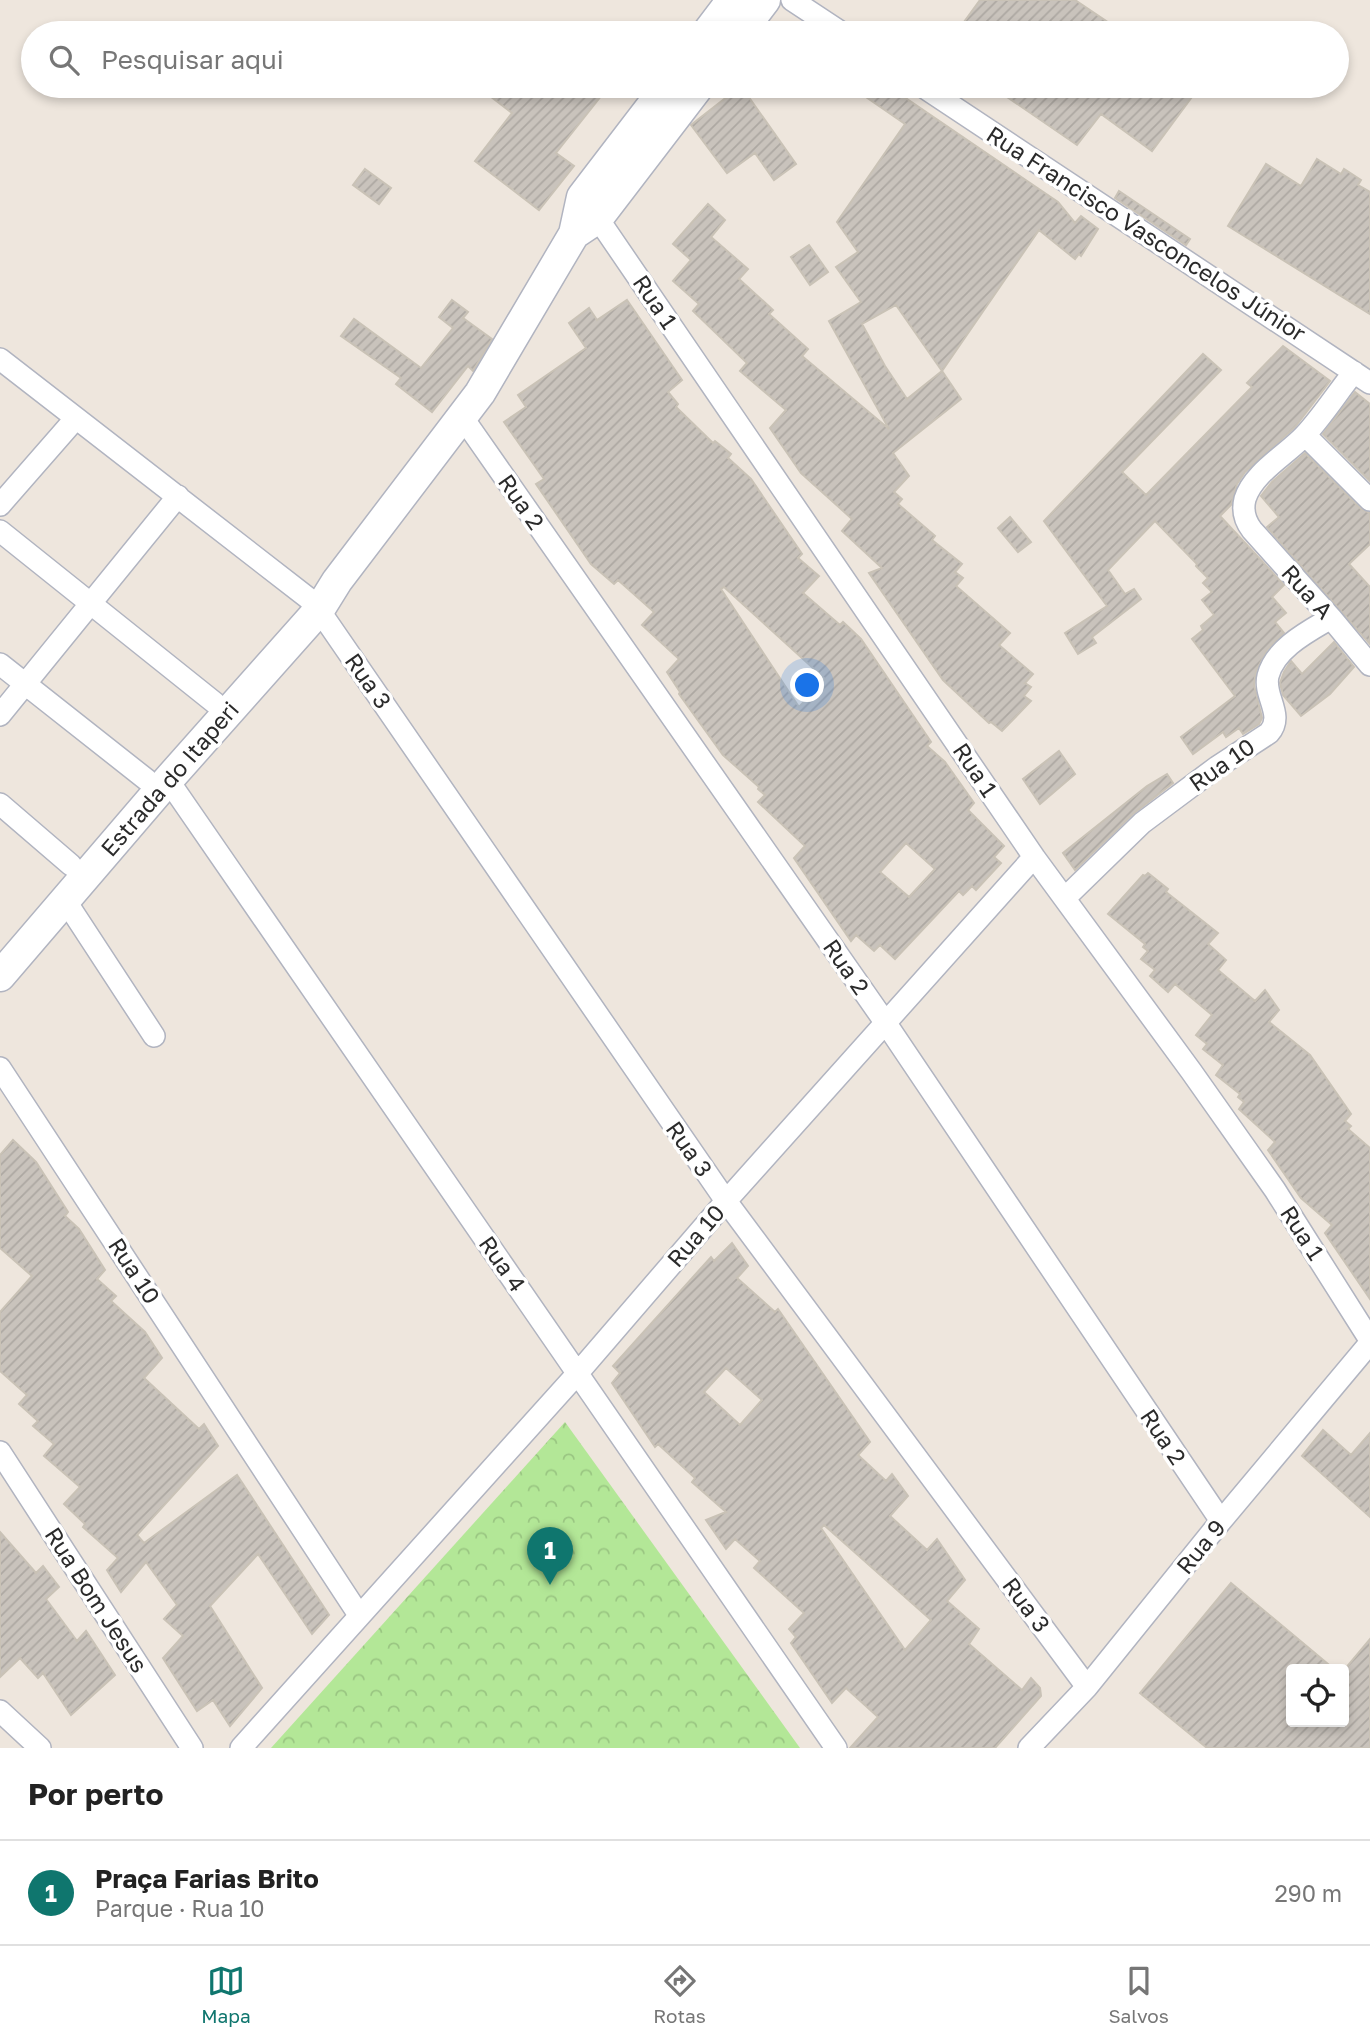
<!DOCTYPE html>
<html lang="pt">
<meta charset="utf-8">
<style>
:root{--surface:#fff;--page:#f2f2f2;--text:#222;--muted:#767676;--line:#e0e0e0;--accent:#0f766e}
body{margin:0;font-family:"Golos Text",sans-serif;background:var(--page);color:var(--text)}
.controls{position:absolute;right:21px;bottom:21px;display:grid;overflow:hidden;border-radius:7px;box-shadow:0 4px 10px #0003}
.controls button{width:63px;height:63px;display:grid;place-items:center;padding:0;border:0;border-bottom:2px solid var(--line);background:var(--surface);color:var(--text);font:35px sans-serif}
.you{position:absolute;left:808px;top:686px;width:24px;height:24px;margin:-18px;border:5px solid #fff;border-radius:50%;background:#1a73e8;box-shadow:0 0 0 10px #1a73e833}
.badge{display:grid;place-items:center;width:46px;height:46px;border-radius:50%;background:var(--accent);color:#fff;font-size:23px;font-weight:700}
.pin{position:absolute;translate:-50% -58px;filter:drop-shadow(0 2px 4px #0008)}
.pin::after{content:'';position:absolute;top:37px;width:24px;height:21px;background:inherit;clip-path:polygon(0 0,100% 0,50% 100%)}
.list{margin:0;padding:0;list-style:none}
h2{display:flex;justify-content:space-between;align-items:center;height:91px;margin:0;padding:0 28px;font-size:30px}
h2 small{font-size:23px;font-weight:400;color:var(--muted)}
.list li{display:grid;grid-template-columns:46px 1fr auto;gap:21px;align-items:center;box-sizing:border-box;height:105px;padding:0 28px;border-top:2px solid var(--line)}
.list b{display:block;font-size:26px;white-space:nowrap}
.list p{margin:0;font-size:23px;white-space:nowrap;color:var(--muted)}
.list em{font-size:23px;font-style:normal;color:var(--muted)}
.icon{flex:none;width:38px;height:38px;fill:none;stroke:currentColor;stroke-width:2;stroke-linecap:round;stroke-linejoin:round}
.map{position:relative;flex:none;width:1370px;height:1748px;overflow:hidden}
.search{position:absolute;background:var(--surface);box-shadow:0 4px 10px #0003;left:21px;right:21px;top:21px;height:77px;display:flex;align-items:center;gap:18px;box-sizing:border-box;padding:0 24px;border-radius:38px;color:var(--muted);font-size:26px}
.sheet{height:196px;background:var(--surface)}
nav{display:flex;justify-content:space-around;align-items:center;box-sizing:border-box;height:98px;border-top:2px solid var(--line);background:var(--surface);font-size:19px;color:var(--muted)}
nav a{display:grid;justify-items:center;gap:4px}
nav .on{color:var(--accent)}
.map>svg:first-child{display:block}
.park{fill:url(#park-crowns)}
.building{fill:url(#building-hatch);stroke:#c9c2b6;stroke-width:2;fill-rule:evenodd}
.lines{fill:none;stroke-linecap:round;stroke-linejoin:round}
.street-casing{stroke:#b1b4c0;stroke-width:24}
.secondary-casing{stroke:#b1b4c0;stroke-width:33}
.street{stroke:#fff;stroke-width:21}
.secondary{stroke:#fff;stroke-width:30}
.labels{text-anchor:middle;stroke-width:7;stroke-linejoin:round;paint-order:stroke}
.street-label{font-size:23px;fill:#2b2b2b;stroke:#fff}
</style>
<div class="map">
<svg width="1370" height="1748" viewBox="0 0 1370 1748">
<defs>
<pattern id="park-crowns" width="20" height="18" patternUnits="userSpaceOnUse" patternTransform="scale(1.75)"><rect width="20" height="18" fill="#b3e797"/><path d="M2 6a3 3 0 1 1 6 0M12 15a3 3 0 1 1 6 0" fill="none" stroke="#9ac682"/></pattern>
<pattern id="building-hatch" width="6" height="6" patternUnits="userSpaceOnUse" patternTransform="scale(1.75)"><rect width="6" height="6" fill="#c9c3bc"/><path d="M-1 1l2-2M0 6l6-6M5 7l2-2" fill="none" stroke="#ada8a2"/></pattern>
</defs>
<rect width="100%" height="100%" fill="#eee6dd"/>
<path class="park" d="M565,1422L800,1748H271Z"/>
<path class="building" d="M980,0H1075L1124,33H956Z
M477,86H609L556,153L574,166L539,210L475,161L512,113Z
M741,86L796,164L774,180L755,153L727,173L691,125Z
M850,86H888L1058,202L1075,223L1081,216L1098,229L1081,256L1079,254L1075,259L1039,230L942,371L896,305L862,324L885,366L907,399L942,371L961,399L893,453L909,476L894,492L902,499L898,504L935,536L932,540L962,564L955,572L963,578L956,586L1010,633L999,645L1033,674L1025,683L1031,687L1024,696L1031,701L1002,731L991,722L989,723L943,680L869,573L882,568L842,531L852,519L801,473L770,428L786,410L740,371L747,363L693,311L699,304L673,281L691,260L673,244L708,204L725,220L711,237L748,269L739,279L773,310L769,314L808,349L802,356L889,429L829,321L861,302L836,267L858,252L837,222L905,124Z
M991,86H1200L1152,151L1101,114L1077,145Z
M1317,159L1341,174L1344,169L1361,180L1358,185L1370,192V314L1228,226L1266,164L1301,186Z
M365,169L391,188L379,204L353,185Z
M1119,191L1190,239L1186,245L1115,198Z
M809,245L828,272L810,285L791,257Z
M452,300L468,312L463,318L492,339L473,371L468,366L432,412L396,384L401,378L341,336L354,319L421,368L453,328L439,317Z
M627,300L682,380L668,392L678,404L676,407L713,443L715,441L731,454L728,458L751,479L802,554L798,558L819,576L803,593L840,625L843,622L861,639L931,742L927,746L945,762L974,803L968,810L1004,846L994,857L1001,863L976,890L972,886L963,895L959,891L895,959L880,945L874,951L856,935L851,941L794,858L805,846L758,802L765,795L758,789L759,787L723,755L679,694L680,692L667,672L679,659L642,625L654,612L618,580L614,584L591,564L536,484L544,479L504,422L526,407L518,395L586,348L569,323L589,308L597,320ZM724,587L825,679L799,707L721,589ZM906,843L935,869L909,897L880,872Z
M1283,346L1330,381L1295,427L1245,472L1237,484L1231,505L1220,516L1284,585L1272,597L1286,613L1275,622L1284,633L1267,650L1256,671L1254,685L1262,718L1259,724L1243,734L1239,728L1226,737L1223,732L1193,754L1181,737L1235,696L1192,639L1203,630L1201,626L1214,615L1202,600L1212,592L1203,583L1208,578L1196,566L1197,564L1155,521L1108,570L1125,594L1134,589L1141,599L1092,637L1096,643L1078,654L1065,633L1107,606L1044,521L1203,354L1221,370L1122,472L1146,495L1252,387L1247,383Z
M1355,392L1370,404V481L1323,434Z
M1305,453L1361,509L1370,513V544L1349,564L1370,587V644L1267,527L1279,517L1261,496L1272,482Z
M1010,517L1031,542L1018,552L998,528Z
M1334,642L1354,667L1330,694L1301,716L1283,695L1280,683L1284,672L1291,661L1302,674Z
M1059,751L1075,774L1040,804L1023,779Z
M1167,774L1173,783L1133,814L1075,870L1063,853L1147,786Z
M1148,873L1168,889L1166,892L1218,933L1208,944L1226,960L1218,970L1255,1001L1265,990L1279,1010L1269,1022L1310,1055L1351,1114L1345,1121L1351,1126L1348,1129L1370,1148V1299L1325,1233L1332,1225L1301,1198L1268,1150L1275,1142L1239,1109L1244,1102L1238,1097L1240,1094L1216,1075L1223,1065L1203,1049L1207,1044L1196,1035L1212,1015L1175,984L1168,992L1150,976L1155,970L1141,959L1148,951L1143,947L1145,944L1108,914L1143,875L1145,876Z
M13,1140L36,1162L68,1212L65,1216L79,1229L105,1270L97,1279L116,1296L111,1301L145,1332L162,1358L144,1378L199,1429L204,1424L218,1446L137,1535L144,1543L237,1475L329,1615L312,1634L258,1554L210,1606L262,1688L230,1726L213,1700L197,1711L163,1658L183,1636L164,1619L177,1605L146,1562L121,1592L107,1570L118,1558L83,1527L85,1524L64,1504L80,1487L44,1456L54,1444L33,1426L38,1421L19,1404L27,1395L0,1371V1312L32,1276L0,1248V1155Z
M732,1243L748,1266L737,1278L775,1312L778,1309L870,1442L858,1455L886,1481L892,1474L908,1496L890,1516L927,1550L937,1539L965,1580L947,1601L979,1629L969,1644L1022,1690L1031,1678L1040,1688L1041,1696L995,1748H850L878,1717L846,1688L832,1703L791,1643L796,1637L789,1629L804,1613L754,1568L760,1561L735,1539L726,1549L706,1520L726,1512L692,1482L695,1478L658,1444L655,1447L612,1383L620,1373L613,1366L711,1257L714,1261ZM726,1368L762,1400L740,1425L704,1392ZM824,1525L931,1620L905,1650L821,1528Z
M1323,1430L1351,1455L1370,1433V1517L1302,1456Z
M0,1532L36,1573L43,1566L59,1587L46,1599L77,1641L86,1631L115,1675L71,1715L43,1673L38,1678L20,1658L0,1677Z
M1231,1583L1334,1669H1291V1722H1344V1670L1370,1639V1748H1207L1140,1693Z"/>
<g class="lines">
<defs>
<path id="street" d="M792,0L842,33
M922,86L1370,383
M590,207L1034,857L1191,1071L1275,1190L1370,1340
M0,359L308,598L319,610L726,1201L1087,1687
M1354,372C1337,393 1322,417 1304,436C1286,455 1253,473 1245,499C1242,511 1245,521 1252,530L1331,618L1370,665
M463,418L885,1022L1221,1521
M1305,435L1370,500
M0,505L76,418
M0,531L215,703
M0,664L147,780
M0,715L178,496
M168,780L836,1748
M0,804L71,865
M1065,898L1142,823L1217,767L1269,733C1285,715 1263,696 1268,676C1275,648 1309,631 1331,618
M65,900L154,1036
M0,1068L359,1615
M0,1452L192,1748
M0,1711L40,1748
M241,1748L577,1374L726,1201L1034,857
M1029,1748L1087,1687L1221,1521L1370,1343"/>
<path id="secondary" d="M707,33L732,0
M740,33L765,0
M574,234L598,218L699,86
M0,976L168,780L319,610L337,581L480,393L574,234L582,197L667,86"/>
</defs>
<use href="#street" class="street-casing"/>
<use href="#secondary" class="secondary-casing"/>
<use href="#street" class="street"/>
<use href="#secondary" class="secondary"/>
</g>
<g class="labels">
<g class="street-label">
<text transform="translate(1146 234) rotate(33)" y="8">Rua Francisco Vasconcelos Júnior</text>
<text transform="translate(655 302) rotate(56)" y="8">Rua 1</text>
<text transform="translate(521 502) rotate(55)" y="8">Rua 2</text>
<text transform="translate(1307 592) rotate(48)" y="8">Rua A</text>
<text transform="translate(368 681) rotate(55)" y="8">Rua 3</text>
<text transform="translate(1222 765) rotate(-35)" y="8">Rua 10</text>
<text transform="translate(975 770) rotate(56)" y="8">Rua 1</text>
<text transform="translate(170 779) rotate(-49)" y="8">Estrada do Itaperi</text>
<text transform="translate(846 967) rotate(55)" y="8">Rua 2</text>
<text transform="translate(689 1149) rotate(55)" y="8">Rua 3</text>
<text transform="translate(1302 1233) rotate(57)" y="8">Rua 1</text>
<text transform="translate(696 1236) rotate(-49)" y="8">Rua 10</text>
<text transform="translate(502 1264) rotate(55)" y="8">Rua 4</text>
<text transform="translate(134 1271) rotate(57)" y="8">Rua 10</text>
<text transform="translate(1163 1437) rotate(56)" y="8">Rua 2</text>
<text transform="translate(1201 1547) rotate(-51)" y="8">Rua 9</text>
<text transform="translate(96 1600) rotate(57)" y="8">Rua Bom Jesus</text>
<text transform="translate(1026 1605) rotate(53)" y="8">Rua 3</text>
</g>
</g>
</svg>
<div class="controls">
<button><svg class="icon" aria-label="locate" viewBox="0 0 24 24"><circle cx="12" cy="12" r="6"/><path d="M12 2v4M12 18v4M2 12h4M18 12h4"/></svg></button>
</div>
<div class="you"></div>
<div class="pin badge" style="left:550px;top:1585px">1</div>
<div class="search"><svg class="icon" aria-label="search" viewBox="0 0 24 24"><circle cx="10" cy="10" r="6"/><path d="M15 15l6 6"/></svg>Pesquisar aqui</div>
</div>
<section class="sheet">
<h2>Por perto<small></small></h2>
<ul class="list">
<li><span class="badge">1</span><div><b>Praça Farias Brito</b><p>Parque · Rua 10</p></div><em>290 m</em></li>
</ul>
</section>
<nav>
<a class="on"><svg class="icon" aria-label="map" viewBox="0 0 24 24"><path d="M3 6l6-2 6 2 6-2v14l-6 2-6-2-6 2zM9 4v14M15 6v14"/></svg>Mapa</a>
<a><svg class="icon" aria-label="directions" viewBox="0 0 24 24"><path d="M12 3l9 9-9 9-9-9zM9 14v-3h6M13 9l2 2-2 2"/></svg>Rotas</a>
<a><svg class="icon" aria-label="saved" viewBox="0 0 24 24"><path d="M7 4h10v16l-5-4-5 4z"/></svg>Salvos</a>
</nav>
